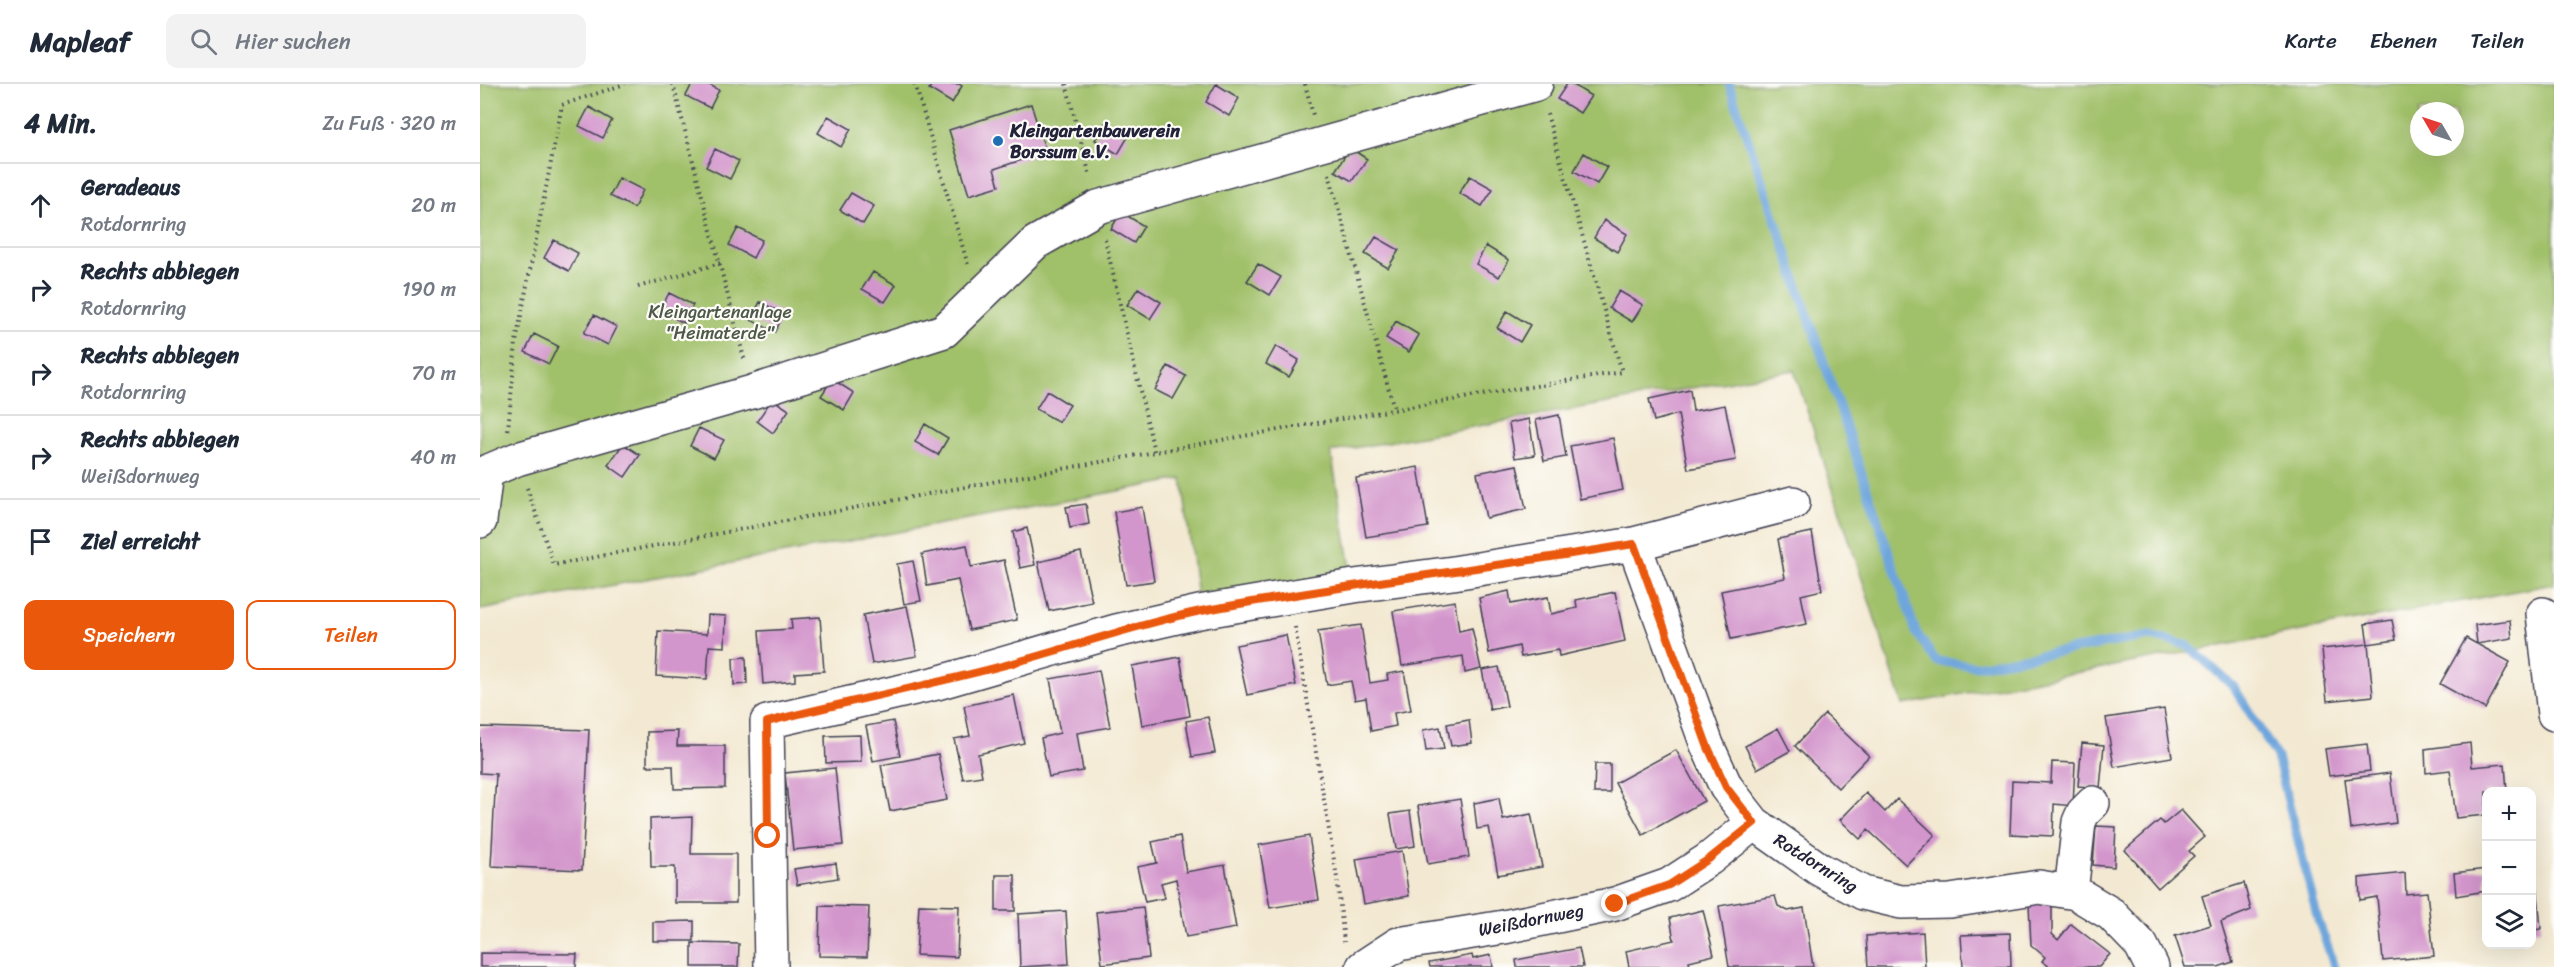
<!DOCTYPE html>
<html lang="de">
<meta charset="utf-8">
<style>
:root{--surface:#fff;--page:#f2f2f3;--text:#1f2937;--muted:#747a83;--line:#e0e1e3;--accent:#ea580c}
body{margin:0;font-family:Sriracha,sans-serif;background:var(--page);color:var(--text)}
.controls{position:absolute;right:18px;bottom:18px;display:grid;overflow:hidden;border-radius:12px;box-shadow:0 6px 24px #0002}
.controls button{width:54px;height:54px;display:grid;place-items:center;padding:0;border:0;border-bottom:2px solid var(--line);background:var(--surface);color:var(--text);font:30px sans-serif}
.compass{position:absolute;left:1930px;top:18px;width:54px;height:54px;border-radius:50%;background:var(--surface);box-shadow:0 6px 24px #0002;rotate:309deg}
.stop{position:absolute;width:18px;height:18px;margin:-14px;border:4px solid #ea580c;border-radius:50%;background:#fff}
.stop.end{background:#ea580c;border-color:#fff;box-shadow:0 2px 6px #0008}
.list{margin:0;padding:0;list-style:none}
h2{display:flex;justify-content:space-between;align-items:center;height:78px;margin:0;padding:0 24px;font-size:26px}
h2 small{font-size:20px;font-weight:400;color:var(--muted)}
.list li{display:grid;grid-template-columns:39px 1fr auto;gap:18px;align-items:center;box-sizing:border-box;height:84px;padding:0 24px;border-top:2px solid var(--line)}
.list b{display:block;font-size:22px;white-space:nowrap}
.list p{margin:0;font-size:20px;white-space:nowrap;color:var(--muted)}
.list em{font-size:20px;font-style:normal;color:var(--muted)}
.actions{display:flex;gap:12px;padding:18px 24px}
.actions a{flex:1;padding:14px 0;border:2px solid var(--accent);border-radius:12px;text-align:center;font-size:21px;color:var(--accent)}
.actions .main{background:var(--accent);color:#fff}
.icon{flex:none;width:33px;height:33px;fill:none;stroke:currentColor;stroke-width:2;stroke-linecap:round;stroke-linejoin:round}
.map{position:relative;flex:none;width:2074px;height:883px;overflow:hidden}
header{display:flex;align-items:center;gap:36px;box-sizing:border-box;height:84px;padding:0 30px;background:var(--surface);border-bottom:2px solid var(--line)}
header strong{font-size:28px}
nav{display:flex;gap:33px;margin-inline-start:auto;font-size:21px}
.search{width:420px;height:54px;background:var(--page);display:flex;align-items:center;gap:15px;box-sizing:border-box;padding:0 21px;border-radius:12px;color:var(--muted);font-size:22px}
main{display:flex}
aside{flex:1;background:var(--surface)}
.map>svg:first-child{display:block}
.green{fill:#a0c069;stroke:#617152;stroke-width:1.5;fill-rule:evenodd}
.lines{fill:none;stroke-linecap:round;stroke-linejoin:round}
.stream{stroke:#6ea6dc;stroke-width:9}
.building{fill:#d396cc}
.minor-casing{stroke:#414052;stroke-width:36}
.path{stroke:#414052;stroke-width:4;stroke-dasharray:1.5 4.5;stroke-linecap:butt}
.minor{stroke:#fff;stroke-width:33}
.route{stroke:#ea580c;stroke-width:8}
.poi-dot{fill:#1f6fb2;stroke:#fdfcf7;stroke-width:2}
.labels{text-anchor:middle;stroke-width:4.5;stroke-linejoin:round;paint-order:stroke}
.poi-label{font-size:18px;font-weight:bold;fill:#22223b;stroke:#fdfcf7;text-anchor:start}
.park-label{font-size:18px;fill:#4e594b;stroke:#fdfcf7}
.street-label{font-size:18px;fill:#22223b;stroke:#fdfcf7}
</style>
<header>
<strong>Mapleaf</strong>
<div class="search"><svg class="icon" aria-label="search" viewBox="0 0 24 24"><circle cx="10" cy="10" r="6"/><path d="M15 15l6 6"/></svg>Hier suchen</div>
<nav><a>Karte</a><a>Ebenen</a><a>Teilen</a></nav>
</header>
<main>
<aside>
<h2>4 Min.<small>Zu Fuß · 320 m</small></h2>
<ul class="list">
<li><svg class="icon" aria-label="ahead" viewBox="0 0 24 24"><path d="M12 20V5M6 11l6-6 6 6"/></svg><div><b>Geradeaus</b><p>Rotdornring</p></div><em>20 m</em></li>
<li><svg class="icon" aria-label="right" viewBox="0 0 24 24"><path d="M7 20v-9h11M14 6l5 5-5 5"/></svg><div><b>Rechts abbiegen</b><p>Rotdornring</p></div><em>190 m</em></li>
<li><svg class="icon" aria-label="right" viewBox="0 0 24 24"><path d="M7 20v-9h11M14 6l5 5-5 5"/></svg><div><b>Rechts abbiegen</b><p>Rotdornring</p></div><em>70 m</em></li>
<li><svg class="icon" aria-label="right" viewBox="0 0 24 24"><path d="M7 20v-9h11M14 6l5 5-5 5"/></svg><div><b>Rechts abbiegen</b><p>Weißdornweg</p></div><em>40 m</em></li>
<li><svg class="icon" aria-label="arrive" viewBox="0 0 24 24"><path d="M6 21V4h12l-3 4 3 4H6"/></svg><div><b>Ziel erreicht</b></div></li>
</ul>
<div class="actions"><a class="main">Speichern</a><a>Teilen</a></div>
</aside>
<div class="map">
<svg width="2074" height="883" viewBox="0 0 2074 883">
<rect width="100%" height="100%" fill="#fdfcf7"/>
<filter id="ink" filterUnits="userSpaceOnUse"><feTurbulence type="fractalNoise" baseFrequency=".0167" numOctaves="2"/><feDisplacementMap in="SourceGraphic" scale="12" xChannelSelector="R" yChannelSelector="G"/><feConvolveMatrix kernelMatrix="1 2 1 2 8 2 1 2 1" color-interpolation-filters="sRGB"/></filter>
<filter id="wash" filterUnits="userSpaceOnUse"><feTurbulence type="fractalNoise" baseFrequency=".008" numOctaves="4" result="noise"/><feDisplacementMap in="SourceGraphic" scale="24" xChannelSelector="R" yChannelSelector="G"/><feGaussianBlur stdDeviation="1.35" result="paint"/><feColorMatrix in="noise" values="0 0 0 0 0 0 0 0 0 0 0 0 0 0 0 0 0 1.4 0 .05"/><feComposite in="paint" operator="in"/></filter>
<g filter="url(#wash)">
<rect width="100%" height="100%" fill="#f3e9d2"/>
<path class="green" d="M0,0H2074V500L1423,621L1314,286L851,368L874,502L719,528L702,395L0,526ZM1939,27H1975V63H1939Z"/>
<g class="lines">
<path class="stream" d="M1249,0L1436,548L1456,577L1496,582L1670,552L1707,561L1754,603L1797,673L1838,836L1855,883"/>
</g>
<g id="blocks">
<path class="building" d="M212,0H228L239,6L230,24L206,12Z
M452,0H479L482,2L472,19L449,5Z
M736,0L759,14L749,32L726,18Z
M1087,0H1092L1111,12L1100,29L1077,15Z
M551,20L566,68L514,85L519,102L489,111L469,46Z
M109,23L132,36L123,54L99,42Z
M348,32L371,45L361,63L338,49Z
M625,39L648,53L638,70L615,56Z
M870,64L887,75L872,97L855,87Z
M235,65L259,77L250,95L226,83Z
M1104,69L1127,83L1117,100L1094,87Z
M990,92L1013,105L1002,122L979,109Z
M139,94L163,106L154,124L130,112Z
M371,109L394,122L383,140L360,126Z
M641,128L664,142L654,159L631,145Z
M1124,136L1147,150L1137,168L1114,154Z
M258,144L282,156L273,174L249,161Z
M896,153L919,166L908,184L885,170Z
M74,156L98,169L89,187L64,174Z
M1006,162L1029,176L1019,193L996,180Z
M778,180L801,193L790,211L767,197Z
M393,188L416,201L405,218L382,205Z
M658,204L681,218L670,235L647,221Z
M1139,207L1163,221L1152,238L1129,224Z
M189,209L213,221L204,239L180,227Z
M280,218L304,230L295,248L271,236Z
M1027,227L1050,241L1040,258L1017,244Z
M114,231L137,243L128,261L104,249Z
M916,237L939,251L929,268L906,254Z
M54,250L78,262L69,280L45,268Z
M796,262L819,276L809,293L786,280Z
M688,282L706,292L693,315L675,306Z
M352,295L374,309L364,326L341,312Z
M1210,306L1213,327L1245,321L1256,376L1208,385L1198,330L1174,337L1169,315Z
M567,307L590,321L579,338L556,325Z
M292,315L309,326L293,349L277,337Z
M1079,331L1086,373L1064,377L1056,336Z
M1049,335L1055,371L1035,374L1029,339Z
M445,340L468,354L458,371L435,358Z
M219,344L244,356L234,374L210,362Z
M1133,354L1143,406L1100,415L1090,362Z
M143,360L160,371L145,393L128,381Z
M1037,381L1046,425L1006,434L997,389Z
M938,383L948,443L886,453L876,394Z
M606,420L609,440L590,444L586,423Z
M662,423L674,497L646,501L634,428Z
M547,444L555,481L540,484L533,448Z
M1332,448L1342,506L1321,511L1327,540L1251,555L1241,507L1305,494L1298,455Z
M487,461L491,483L524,476L537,536L489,546L478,496L447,502L442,470Z
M601,468L612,518L569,527L558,478Z
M433,477L441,517L424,520L417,480Z
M1029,507L1031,520L1068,513L1071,530L1097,524L1096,516L1135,508L1145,557L1079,572L1078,566L1041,573L1039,562L1009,569L999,514Z
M975,517L979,547L992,544L1001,585L985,589L983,572L922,582L913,527Z
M427,522L437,572L392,580L383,531Z
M228,531L246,532L245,563L229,562L227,595L176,592L178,547L227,550Z
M340,533L344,587L315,589V597L283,600L279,547L312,545L311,535Z
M1912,536L1916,556L1888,560L1885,540Z
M2030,536L2032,554L1997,560L1995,541Z
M881,541L890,599L908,596L907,590L924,587L931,626L914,629L916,642L891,647L886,614L875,616L871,597L847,601L838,547Z
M806,551L816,601L767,611L756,561Z
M1986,554L2030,578L2005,625L1960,600Z
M1888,560L1893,612L1847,617L1842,565Z
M266,573L267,600L254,601L253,574Z
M700,573L710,632L662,641L652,582Z
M1019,583L1027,622L1010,626L1002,586Z
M619,586L630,643L597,649L603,687L569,693L561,654L580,649L570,595Z
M534,611L544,659L498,670L502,692L483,695L474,655L490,652L484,622Z
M1684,625L1692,673L1634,683L1626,634Z
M1345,630L1389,672L1358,704L1315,662Z
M728,633L735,669L712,673L706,637Z
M989,636L992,659L971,662L967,640Z
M413,637L420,672L393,677L386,642Z
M0,643L109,646L102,786L11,782L16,690L0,689Z
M960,643L964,665L946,667L943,646Z
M1298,644L1310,667L1277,685L1265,662Z
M198,647L197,662H245V704L194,705L193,682H167V648Z
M380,651L381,678L346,679L345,652Z
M1602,659L1624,661L1620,704L1598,702Z
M1990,659L1992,683L2025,680L2027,708H2006V731L1976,734L1970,686L1946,689L1945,665Z
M1887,660L1890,687L1849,692L1845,665Z
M1196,666L1224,717L1163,751L1135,699Z
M458,670L467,716L410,727L401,681Z
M1572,678L1595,679L1593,722L1574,720L1573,752L1530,750L1532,697L1571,699Z
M1115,680H1130V709H1114Z
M355,684L363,761L313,766L305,689Z
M1910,689L1916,739L1871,745L1865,695Z
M1386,709L1405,728L1417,715L1455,751L1426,781L1388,746L1380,755L1360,736Z
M1019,714L1023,736L1051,730L1062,783L1018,791L1009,743L997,745L994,719Z
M980,715L989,773L948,780L938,722Z
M1701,726L1725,753L1709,767L1714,772L1678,804L1645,766L1680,736L1684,740Z
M930,727L935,762L916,765L910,730Z
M212,733L211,770H256V819H195V783H171L170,735Z
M1616,742L1636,743L1634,783L1613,781Z
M700,752L706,788L745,781L756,844L706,853L696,795L681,799L685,814L665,818L657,783L677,779L672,758Z
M829,752L839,816L790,824L779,761Z
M922,767L929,812L884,820L876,775Z
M356,779L358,794L317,801L314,785Z
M2006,785V807L1976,812L1974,789Z
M1925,789L1926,810L1947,808L1954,872L1903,877L1897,813L1880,816L1879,794Z
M516,791H535V827H516Z
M1764,799L1771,826L1741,838L1753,878L1738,883H1705L1695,852L1731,841L1722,812Z
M2057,800L2061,845L2052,846V801Z
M1295,812L1298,822L1308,827L1324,824L1333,883H1249L1239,822Z
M1572,819V850L1578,856L1591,840L1630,870L1619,883H1570L1562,877L1565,873L1551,861L1549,820Z
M439,821L479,822L477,873L436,871Z
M340,822L389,823L387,873L339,872Z
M663,823L669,874L622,880L616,828Z
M1223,826L1234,871L1209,877L1210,883H1149L1146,867L1194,856L1190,834Z
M586,827L589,880L540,883L538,830Z
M214,837V857H173V838Z
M1443,848L1445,883H1388L1386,852Z
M1530,849L1531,883H1483L1481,851Z
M212,859L259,860L258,883H212Z
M1099,864L1103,883H1037L1036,876Z
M0,869L97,870L96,883H0Z
M992,871L993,875L1011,871L1013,883H950L949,879Z"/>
</g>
</g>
<g filter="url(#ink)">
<use href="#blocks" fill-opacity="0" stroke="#414052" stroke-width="1.5"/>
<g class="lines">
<defs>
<path id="minor" d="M0,437L6,388L37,375L272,308L464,247L555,159L618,123L1056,0
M1154,460L1313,419
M2063,530L2074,630
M1591,808L1599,738L1603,729L1613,719
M291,883L287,638L457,599L636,547L719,528L874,502L973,489L1154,460L1227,661L1246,703L1274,739L1339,785L1383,809L1421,818L1470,817L1559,803L1596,809L1631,830L1661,861L1672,883
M883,883L918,860L1024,843L1135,820L1189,801L1229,775L1274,739"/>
</defs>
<use href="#minor" class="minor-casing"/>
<path class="path" d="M193,0L265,278
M435,0L488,181
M586,0L610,92
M825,0L833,31
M849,90L914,324
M625,155L674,367
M158,203L240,179
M28,346L36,258L82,21L145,0
M47,404L74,481C430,413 784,345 1142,288L1067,30
M815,543L857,794L864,858"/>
<use href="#minor" class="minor"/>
</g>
</g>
<g class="lines" filter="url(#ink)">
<path class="route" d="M288,752L287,638C368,617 452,601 533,579C596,562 657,540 721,527C864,500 1010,484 1154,460L1227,661L1246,703L1274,739L1229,775L1189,801L1135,820"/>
</g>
<circle class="poi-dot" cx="518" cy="57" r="6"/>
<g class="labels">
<g class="poi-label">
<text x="530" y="53">Kleingartenbauverein<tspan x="530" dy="21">Borssum e.V.</tspan></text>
</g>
<g class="park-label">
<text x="240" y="234">Kleingartenanlage<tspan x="240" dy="21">"Heimaterde"</tspan></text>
</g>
<g class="street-label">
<text transform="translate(1336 779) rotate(32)" y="6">Rotdornring</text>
<text transform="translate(1051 836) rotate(-11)" y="6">Weißdornweg</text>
</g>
</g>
</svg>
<div class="controls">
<button>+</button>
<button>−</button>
<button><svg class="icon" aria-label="layers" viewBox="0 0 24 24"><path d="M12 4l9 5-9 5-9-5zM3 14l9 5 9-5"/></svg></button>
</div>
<svg class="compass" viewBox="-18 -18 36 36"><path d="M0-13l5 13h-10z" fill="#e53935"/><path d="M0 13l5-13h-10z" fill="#747a83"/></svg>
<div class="stop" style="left:288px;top:752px"></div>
<div class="stop end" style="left:1135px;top:820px"></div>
</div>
</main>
